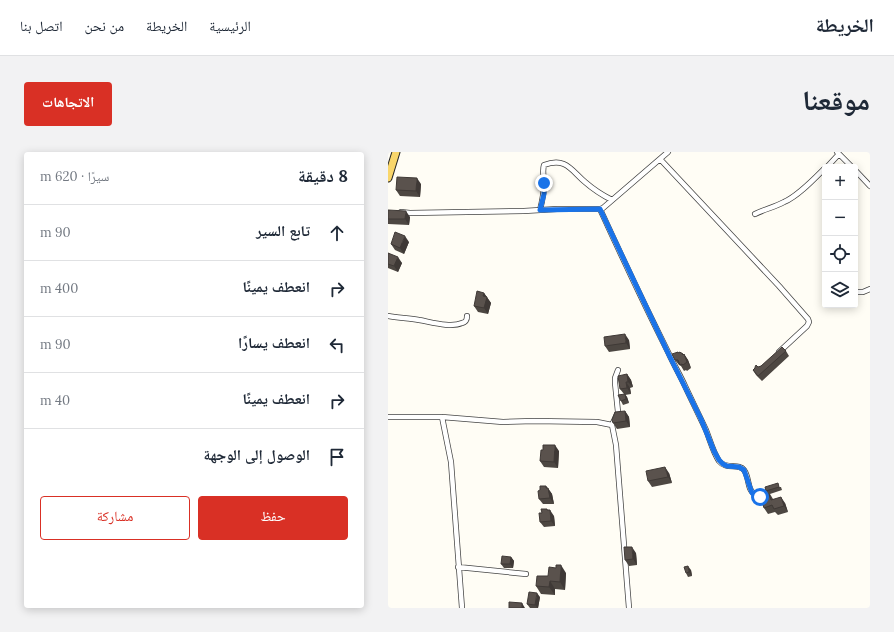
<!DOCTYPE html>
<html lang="ar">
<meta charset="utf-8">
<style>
:root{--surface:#fff;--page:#f2f2f3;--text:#1f2937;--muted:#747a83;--line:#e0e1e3;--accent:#d93025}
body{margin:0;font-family:Lora,"Noto Naskh Arabic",serif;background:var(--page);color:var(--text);direction:rtl}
.controls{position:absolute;right:12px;top:12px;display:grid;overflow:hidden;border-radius:4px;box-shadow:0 2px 10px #0003}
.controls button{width:36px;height:36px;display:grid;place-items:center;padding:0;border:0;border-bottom:1px solid var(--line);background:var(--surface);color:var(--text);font:20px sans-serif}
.stop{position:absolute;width:12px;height:12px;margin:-9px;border:3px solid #1a73e8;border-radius:50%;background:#fff}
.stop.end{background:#1a73e8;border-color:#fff;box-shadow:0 1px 4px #0008}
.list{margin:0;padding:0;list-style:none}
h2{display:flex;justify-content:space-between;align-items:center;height:52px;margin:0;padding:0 16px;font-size:17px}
h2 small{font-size:13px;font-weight:400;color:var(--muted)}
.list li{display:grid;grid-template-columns:26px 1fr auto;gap:12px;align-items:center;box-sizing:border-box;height:56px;padding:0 16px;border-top:1px solid var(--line)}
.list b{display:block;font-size:15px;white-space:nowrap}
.list em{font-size:13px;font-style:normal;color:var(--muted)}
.actions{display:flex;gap:8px;padding:12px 16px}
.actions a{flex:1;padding:9px 0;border:1px solid var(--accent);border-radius:4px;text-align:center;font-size:14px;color:var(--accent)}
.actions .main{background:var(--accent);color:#fff}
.icon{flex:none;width:22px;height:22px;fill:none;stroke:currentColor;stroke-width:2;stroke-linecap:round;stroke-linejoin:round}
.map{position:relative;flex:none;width:482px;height:456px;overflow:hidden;direction:ltr;border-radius:4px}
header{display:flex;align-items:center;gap:24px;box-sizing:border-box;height:56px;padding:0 20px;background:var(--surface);border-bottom:1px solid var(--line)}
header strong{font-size:19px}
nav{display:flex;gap:22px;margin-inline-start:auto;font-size:14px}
.intro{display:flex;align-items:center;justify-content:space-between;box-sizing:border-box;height:96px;padding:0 24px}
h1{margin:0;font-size:28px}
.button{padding:10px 18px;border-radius:4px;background:var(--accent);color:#fff;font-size:14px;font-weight:700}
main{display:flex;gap:24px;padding:0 24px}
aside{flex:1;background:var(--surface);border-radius:4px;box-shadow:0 2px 10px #0003}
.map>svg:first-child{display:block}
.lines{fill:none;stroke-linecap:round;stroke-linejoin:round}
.street-casing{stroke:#444;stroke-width:6}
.primary-casing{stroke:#222;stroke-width:9}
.street{stroke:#fff;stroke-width:4.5}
.primary{stroke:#f9d66b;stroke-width:7}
.wall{fill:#4d4742}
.shaded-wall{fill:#3f3936}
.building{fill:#5a524d;stroke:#3f3936}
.route{stroke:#1a73e8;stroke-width:5}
</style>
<header>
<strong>الخريطة</strong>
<nav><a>الرئيسية</a><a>الخريطة</a><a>من نحن</a><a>اتصل بنا</a></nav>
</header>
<div class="intro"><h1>موقعنا</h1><a class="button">الاتجاهات</a></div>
<main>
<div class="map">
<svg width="482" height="456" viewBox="0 0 482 456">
<rect width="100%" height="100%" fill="#fffdf5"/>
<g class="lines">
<defs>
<path id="street" d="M449,0L464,15
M272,7L391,134L420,167L421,170L419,174L391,200
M439,15L451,2
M467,18L482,34
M212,57C234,105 257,154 281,202C286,213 292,223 297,234C304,249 311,263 318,278C322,288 325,300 331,309C338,318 351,311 356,318C363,328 357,340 372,345
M152,58C154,50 156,41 156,32C156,25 154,19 156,13C178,5 183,18 197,30C205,37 214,43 224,48
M13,60L22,61L136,59L169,57H212L215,56L280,0
M367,62C377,57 387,55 396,50C410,44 426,27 437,16
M467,140H475L482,137
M0,164C10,166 21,166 31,168C43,170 63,176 74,171C78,170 79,168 79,164
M230,218L227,226V231L230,260L224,273L228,293L241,456
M0,265H54L115,270L146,269L209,270L224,273
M54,265L63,310L74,456
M70,415L138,422"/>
<path id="primary" d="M0,26L8,0"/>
</defs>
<use href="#street" class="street-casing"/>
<use href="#primary" class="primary-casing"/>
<use href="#street" class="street"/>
<use href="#primary" class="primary"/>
</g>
<path class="wall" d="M33,32L32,45L12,44L8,38Z
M0,58L22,65L21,73L0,72Z
M21,90L16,102L7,98L3,92Z
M0,101L14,111L10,120L0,116Z
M96,141L103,151L100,162L90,160L86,154Z
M241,188L242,197L221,200L217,194Z
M398,199L401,204L374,229L368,223L365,218L370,215L373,214Z
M291,200L293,201H294L295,202H296L300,208L303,216L299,219L298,218L296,219L293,214L291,213L287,208Z
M239,222L243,228L245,235L242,236L243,242L237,243L239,245L241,251L235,253L233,249L236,242L232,237Z
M237,259L241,265L242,275L229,277L225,271Z
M155,298L171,299L170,316L156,315L152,309Z
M281,321L284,331L264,335L260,329Z
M158,334L164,342L166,352H155L151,347L152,338Z
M377,335H393L394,338L382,342L385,347L397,351L400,360L390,363L387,360L380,362L376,356L380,342L378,339Z
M154,361L166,364L167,374L156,375L152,370Z
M248,401L249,413L241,414L237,408Z
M123,405L126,409L125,416H116L113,412Z
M303,418L304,424L300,425L298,421Z
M178,421L177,438L167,437V443L153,442L148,434L160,424Z
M152,445L150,456H142L139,452Z"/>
<path class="shaded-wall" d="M29,26L33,32L32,45L28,39Z
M18,59L22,65L21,73L17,67Z
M17,84L21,90L16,102L12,96Z
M10,105L14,111L10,120L6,114Z
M96,141L103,151L100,162L96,156L95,144Z
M237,182L241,188L242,197L238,191Z
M294,201L297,206L296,202L300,208L303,216Z
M239,222L243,228L245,235L240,230Z
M238,230L242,236L243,242L239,236Z
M237,242L239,245L241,251L238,247Z
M237,259L241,265L242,275L238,269Z
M167,293L171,299L170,316L166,310Z
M277,315L281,321L284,331L280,325Z
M158,334L160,338V336L164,342L166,352L162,346L158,336Z
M393,345L397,351L400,360L396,354Z
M159,357L162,361V358L166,364L167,374L163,369Z
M244,395L248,401L249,413L245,407Z
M123,405L126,409L125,416L122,412Z
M173,413L178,421L177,438L172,430Z
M300,414L303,418L304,424L301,420Z
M162,429L167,437V443L161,435Z
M149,441L152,445L150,456L147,453Z
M134,451L137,456H134Z"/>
<path class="building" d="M9,25L29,26L28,39L8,38Z
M0,58L18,59L17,67H0Z
M7,80L17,84L12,96L3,92Z
M0,101L10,105L6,114L0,112Z
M89,139L96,141L95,144L99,145L96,156L86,154Z
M237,182L238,191L217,194L216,185Z
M394,195L398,199L370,224L365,218L367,216V215L368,213L370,215L373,214Z
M290,200V201L292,200L293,201H294L295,203L296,202L299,210L295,213L294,212L292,213L290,208H287L284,202Z
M239,222L240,230H238L239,236L232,237L230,224Z
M237,242L238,247L233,249L230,243Z
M237,259L238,269L225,271L224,268L227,260Z
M155,293H167L166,310L152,309L153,298H155Z
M277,315L280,325L260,329L258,319Z
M390,331L391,335L378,339L377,335Z
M152,334H158V336H160L162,346L151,347L150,339L152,338Z
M381,342L383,348L393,345L396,354L386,357L384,353L376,356L372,344Z
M153,357H159V358H162L163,369L152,370L151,361H154Z
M236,395H244L245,407L237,408Z
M114,404L123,405L122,412H113Z
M168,413H173L172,430L162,429L161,435L148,434L149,424H160L161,415L168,416Z
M300,414L301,420L298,421L296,415Z
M141,440L149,441L147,453L139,452Z
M121,450L134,451V456H121Z"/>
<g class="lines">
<path class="route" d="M156,31V42L152,58L212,57L281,203L313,267L326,299L331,308L335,312L339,314L351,315L356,318L364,341L372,345"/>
</g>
</svg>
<div class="controls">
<button>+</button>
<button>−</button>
<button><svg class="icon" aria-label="locate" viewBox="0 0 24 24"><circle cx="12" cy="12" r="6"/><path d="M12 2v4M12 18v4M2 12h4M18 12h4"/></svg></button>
<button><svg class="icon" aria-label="layers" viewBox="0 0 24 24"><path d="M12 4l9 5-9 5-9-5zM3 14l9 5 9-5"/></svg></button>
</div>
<div class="stop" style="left:372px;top:345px"></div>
<div class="stop end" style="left:156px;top:31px"></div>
</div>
<aside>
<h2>8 دقيقة<small>سيرًا · 620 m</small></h2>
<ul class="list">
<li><svg class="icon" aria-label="ahead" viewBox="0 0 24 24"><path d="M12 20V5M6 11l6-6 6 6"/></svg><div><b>تابع السير</b></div><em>90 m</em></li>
<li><svg class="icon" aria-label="right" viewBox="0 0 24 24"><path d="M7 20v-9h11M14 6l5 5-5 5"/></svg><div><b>انعطف يمينًا</b></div><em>400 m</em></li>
<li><svg class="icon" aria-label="left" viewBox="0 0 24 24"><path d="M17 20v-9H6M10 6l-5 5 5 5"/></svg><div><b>انعطف يسارًا</b></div><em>90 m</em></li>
<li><svg class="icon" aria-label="right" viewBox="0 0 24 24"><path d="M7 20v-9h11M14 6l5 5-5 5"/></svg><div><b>انعطف يمينًا</b></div><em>40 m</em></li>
<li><svg class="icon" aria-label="arrive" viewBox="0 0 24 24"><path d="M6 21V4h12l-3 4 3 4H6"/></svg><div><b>الوصول إلى الوجهة</b></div></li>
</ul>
<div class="actions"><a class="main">حفظ</a><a>مشاركة</a></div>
</aside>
</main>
